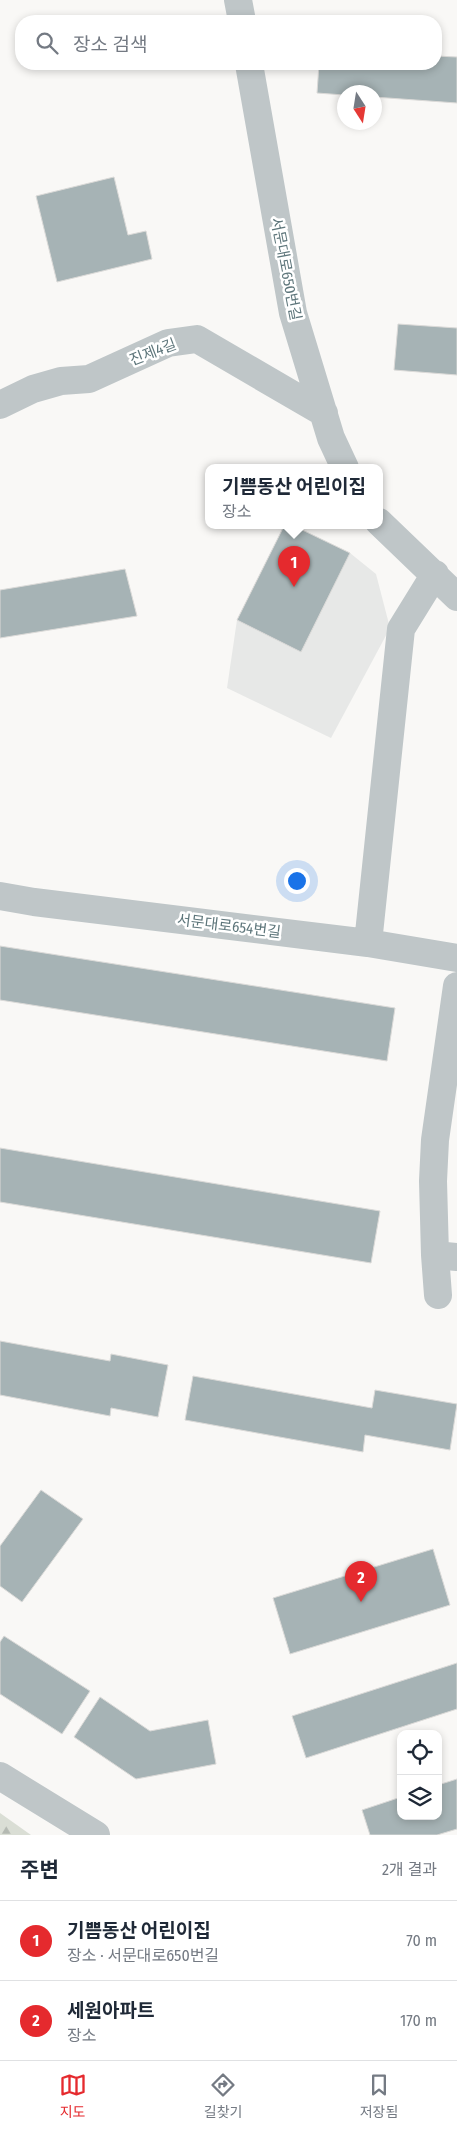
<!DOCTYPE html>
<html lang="ko">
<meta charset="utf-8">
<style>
:root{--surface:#fff;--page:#f2f2f3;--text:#1f2937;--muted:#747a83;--line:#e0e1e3;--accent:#e52a2e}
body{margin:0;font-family:"Fira Sans Condensed","Noto Sans KR",sans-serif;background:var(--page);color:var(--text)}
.controls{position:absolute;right:15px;bottom:15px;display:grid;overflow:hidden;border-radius:10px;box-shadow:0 2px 8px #0003}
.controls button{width:45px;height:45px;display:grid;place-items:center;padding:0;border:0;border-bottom:1px solid var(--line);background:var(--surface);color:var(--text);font:25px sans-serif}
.compass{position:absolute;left:337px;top:85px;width:45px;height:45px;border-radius:50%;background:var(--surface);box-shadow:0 2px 8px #0003;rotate:168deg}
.you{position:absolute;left:296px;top:880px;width:18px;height:18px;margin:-12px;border:4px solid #fff;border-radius:50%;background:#1a73e8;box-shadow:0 0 0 8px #1a73e833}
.badge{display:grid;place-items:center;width:32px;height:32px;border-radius:50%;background:var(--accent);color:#fff;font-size:16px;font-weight:700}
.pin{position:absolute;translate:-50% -41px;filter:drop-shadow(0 1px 2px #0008)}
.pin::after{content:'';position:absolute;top:26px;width:18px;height:15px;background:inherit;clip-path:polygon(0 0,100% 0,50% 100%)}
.popup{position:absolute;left:205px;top:464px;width:178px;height:65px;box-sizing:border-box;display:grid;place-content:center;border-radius:10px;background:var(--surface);filter:drop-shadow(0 1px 4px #0005);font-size:16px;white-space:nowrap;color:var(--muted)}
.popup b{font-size:19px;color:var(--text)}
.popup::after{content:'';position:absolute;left:50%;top:100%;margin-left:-10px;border:10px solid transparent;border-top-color:var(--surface)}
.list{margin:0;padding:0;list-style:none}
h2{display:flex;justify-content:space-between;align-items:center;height:65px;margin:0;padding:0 20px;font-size:21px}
h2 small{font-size:16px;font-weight:400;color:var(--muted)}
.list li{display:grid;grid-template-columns:32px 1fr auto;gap:15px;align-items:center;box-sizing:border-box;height:80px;padding:0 20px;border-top:1px solid var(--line)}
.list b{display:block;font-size:19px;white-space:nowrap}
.list p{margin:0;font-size:16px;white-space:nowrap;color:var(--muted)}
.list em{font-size:16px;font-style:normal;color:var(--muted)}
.icon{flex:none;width:28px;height:28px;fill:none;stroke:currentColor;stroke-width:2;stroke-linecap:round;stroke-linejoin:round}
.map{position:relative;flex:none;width:457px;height:1835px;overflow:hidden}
.search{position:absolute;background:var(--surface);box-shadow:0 2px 8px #0003;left:15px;right:15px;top:15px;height:55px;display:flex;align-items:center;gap:12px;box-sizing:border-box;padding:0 18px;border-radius:20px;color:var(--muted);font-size:19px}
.sheet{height:225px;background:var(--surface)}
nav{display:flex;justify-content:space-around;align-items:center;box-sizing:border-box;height:70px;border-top:1px solid var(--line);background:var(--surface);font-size:14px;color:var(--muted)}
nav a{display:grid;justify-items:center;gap:2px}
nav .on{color:var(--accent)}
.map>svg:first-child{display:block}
.built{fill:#e7e8e7}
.forest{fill:url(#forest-firs)}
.building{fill:#a6b3b5;stroke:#dbdad8}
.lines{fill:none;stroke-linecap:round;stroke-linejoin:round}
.minor{stroke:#bfc6c8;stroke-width:28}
.labels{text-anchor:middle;stroke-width:5;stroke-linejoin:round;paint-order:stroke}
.street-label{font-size:15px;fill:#5e767b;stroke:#fff}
</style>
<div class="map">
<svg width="457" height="1835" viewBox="0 0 457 1835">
<defs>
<pattern id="forest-firs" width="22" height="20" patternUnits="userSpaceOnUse" patternTransform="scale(1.25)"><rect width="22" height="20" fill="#daded5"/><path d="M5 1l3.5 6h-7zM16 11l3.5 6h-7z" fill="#b4b9b2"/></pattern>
</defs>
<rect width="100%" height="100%" fill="#f9f8f6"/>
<path class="built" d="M284,526H294L350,553L376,574L390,628L331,738L227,688L237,620Z"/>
<path class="forest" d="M0,1813L31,1835H0Z"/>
<path class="building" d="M436,56L457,57V103L374,97V92H344V95L317,93L319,64H436Z
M114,177L128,235L146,231L152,259L57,282L36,196Z
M398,324L457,328V375L394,370Z
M284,526H294L350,553L301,652L237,620Z
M125,569L137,616L0,638V590Z
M0,946L395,1008L387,1061L0,1000Z
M0,1148L380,1211L371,1263L0,1202Z
M0,1341L110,1361L111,1354L168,1365L158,1417L111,1408L110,1416L0,1395Z
M193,1376L372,1408L375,1390L457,1404L450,1450L365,1435L363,1452L185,1420Z
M41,1490L83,1519L22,1602L0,1586V1546Z
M433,1549L450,1605L290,1654L273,1598Z
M4,1636L90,1691L62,1734L0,1694V1642Z
M457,1663V1709L306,1758L292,1716Z
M100,1697L150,1731L208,1720L216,1764L136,1779L74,1737Z
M457,1779V1829L437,1835H370L362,1810L401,1797V1816H438V1785Z"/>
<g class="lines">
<path class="minor" d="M238,0L242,21
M249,64L293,313L331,438L345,468
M0,405L33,389L61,381L89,379L168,343L197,339L324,413
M379,522L457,597
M0,896L34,902L368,943L457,958
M368,943L401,629L435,574
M457,986L435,1140L433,1181L435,1255L457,1257
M435,1255L438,1295
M0,1776L96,1835"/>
</g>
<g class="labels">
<g class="street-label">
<text transform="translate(286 269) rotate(79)" y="5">서문대로650번길</text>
<text transform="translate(153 352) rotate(-21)" y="5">진제4길</text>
<text transform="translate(229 926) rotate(7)" y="5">서문대로654번길</text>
</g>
</g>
</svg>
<div class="controls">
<button><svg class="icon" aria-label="locate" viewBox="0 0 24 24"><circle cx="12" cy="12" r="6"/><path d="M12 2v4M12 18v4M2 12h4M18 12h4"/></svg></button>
<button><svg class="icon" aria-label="layers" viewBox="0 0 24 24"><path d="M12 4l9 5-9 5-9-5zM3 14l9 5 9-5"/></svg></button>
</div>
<svg class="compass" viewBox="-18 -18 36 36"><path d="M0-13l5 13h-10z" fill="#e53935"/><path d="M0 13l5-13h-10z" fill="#747a83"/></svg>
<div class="you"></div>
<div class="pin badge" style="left:294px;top:587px">1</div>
<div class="popup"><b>기쁨동산 어린이집</b>장소</div>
<div class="pin badge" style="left:361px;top:1602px">2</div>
<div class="search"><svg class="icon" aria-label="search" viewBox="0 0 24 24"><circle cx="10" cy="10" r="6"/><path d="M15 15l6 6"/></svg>장소 검색</div>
</div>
<section class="sheet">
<h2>주변<small>2개 결과</small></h2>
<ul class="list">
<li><span class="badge">1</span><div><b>기쁨동산 어린이집</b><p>장소 · 서문대로650번길</p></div><em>70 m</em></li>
<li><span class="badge">2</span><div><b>세원아파트</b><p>장소</p></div><em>170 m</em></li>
</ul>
</section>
<nav>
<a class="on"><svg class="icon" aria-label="map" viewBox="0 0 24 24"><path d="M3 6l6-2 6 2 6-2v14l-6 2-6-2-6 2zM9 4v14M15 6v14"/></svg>지도</a>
<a><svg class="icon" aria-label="directions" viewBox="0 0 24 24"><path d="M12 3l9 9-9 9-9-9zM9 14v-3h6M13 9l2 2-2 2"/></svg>길찾기</a>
<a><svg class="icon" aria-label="saved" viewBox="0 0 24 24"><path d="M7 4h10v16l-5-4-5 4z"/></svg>저장됨</a>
</nav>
